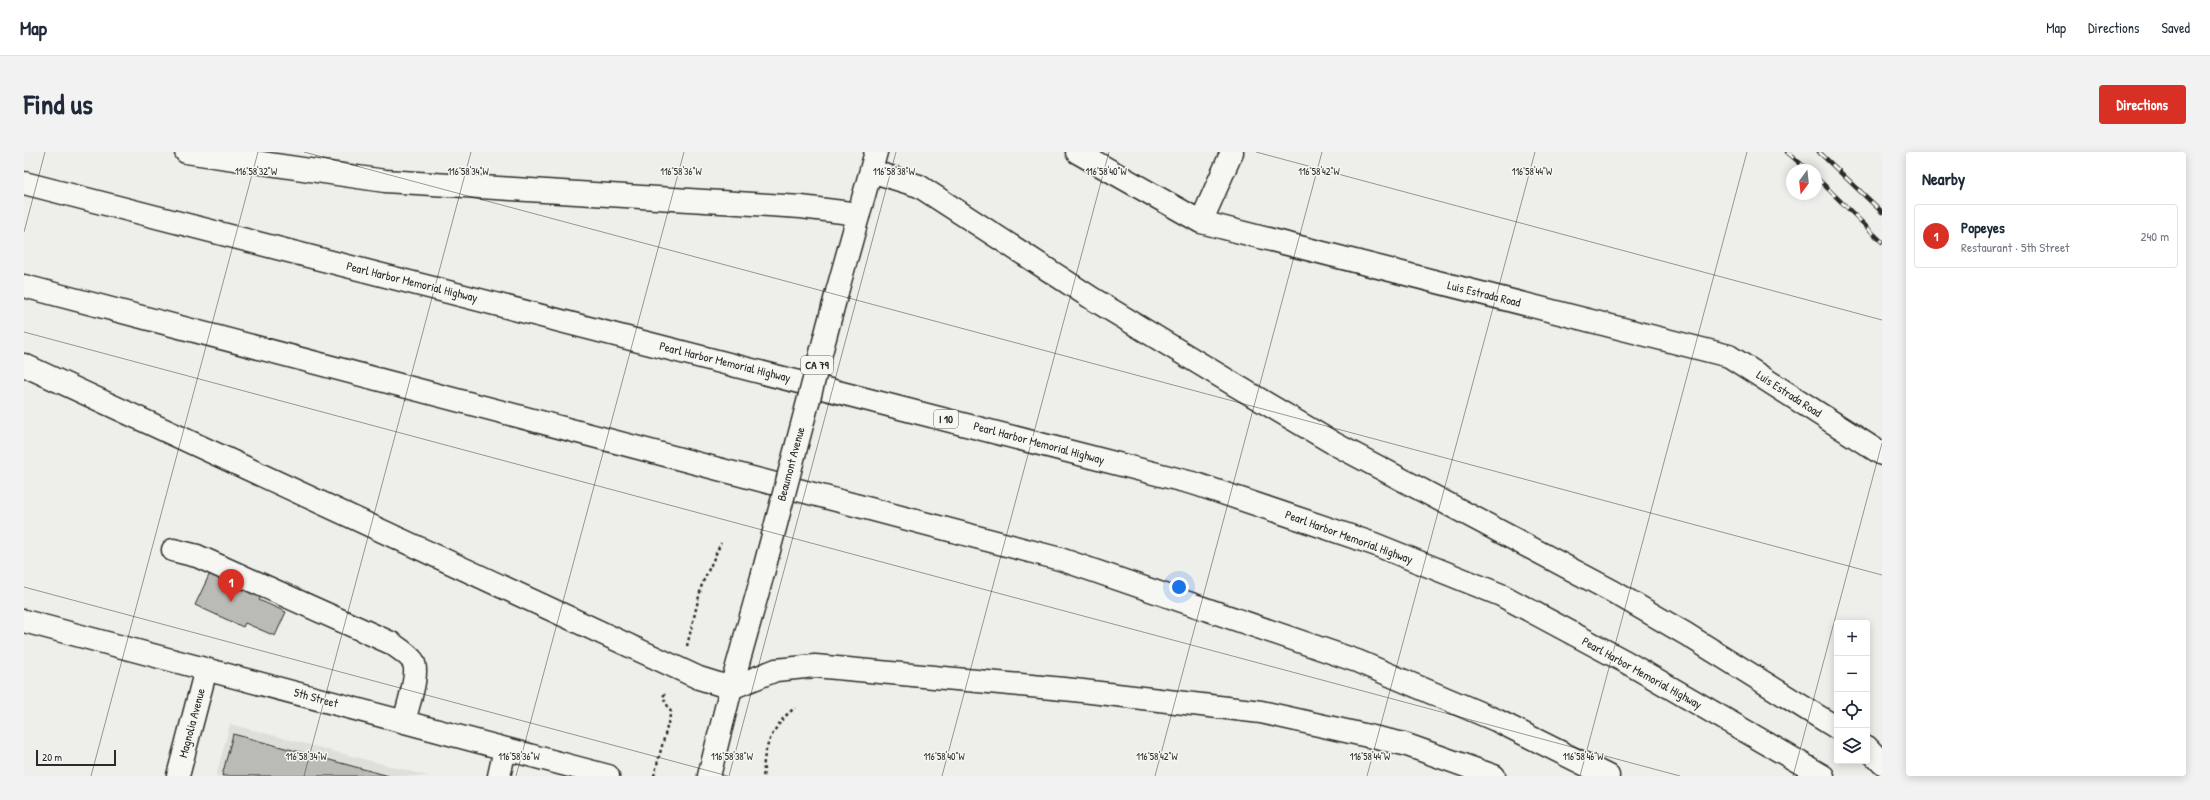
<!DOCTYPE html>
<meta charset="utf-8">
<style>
:root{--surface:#fff;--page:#f2f2f3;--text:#1f2937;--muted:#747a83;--line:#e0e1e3;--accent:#d93025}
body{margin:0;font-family:"Patrick Hand",sans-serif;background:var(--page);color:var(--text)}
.controls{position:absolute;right:12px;bottom:12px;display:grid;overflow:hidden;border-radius:4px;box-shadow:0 2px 10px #0003}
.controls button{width:36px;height:36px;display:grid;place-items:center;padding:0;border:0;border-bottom:1px solid var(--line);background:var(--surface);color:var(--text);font:20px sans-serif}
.compass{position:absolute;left:1762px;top:12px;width:36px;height:36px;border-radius:50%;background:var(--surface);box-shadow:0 2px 10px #0003;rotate:195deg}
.scale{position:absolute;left:12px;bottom:10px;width:80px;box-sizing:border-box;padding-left:4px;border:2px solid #2b2b2b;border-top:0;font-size:11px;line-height:14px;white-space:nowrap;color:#2b2b2b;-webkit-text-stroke:3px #f6f6f2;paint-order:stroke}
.you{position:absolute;left:1155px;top:435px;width:14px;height:14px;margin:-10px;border:3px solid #fff;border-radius:50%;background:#1a73e8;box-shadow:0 0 0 6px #1a73e833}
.badge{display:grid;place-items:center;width:26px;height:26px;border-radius:50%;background:var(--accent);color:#fff;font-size:13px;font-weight:700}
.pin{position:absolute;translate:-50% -33px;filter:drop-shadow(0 1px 2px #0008)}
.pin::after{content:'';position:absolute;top:21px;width:14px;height:12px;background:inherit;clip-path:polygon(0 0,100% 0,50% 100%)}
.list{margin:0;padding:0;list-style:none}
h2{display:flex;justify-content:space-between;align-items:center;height:52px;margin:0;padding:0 16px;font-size:17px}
h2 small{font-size:13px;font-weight:400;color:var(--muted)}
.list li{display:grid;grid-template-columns:26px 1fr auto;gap:12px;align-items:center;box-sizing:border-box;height:64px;margin:0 8px 8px;padding:0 8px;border:1px solid var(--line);border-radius:4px}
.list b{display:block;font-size:15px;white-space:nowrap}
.list p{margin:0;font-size:13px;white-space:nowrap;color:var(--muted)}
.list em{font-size:13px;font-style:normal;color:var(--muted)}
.icon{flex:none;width:22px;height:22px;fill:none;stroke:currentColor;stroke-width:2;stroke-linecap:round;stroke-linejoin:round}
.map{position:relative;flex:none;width:1858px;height:624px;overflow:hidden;border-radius:4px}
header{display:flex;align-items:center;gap:24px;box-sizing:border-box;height:56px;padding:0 20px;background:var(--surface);border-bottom:1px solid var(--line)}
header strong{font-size:19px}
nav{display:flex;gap:22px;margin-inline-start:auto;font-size:14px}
.intro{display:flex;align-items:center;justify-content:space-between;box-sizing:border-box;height:96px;padding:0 24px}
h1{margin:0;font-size:28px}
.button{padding:10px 18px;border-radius:4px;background:var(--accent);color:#fff;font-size:14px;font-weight:700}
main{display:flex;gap:24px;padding:0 24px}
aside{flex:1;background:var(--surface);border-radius:4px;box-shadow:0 2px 10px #0003}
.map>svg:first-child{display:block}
.built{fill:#dededb}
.building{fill:#babab7;stroke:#2b2b2b}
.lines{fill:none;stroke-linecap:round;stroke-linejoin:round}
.minor-casing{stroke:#2b2b2b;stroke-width:25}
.major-casing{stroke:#2b2b2b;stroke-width:25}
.highway-casing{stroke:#2b2b2b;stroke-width:25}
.path{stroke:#2b2b2b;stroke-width:2.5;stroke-dasharray:3 3;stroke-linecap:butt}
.minor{stroke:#f6f6f2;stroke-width:22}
.major{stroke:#f6f6f2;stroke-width:22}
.highway{stroke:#f6f6f2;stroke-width:22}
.rail-casing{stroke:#2b2b2b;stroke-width:4.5}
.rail{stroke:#f6f6f2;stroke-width:3;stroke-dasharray:9;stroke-linecap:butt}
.highway-bridge-casing{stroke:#2b2b2b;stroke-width:25;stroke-linecap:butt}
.highway-bridge{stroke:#f6f6f2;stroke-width:22}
.ticks{fill:none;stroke:#2b2b2b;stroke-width:1;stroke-opacity:0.45}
.labels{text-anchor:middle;stroke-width:3;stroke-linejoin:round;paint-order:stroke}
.shield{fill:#f6f6f2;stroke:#686867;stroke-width:1}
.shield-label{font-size:11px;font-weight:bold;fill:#2b2b2b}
.street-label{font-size:12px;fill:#2b2b2b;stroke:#f6f6f2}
.ticks-label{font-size:10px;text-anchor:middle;fill:#2b2b2b;stroke:#f6f6f2;stroke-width:3;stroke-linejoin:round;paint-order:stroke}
</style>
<header>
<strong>Map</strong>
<nav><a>Map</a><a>Directions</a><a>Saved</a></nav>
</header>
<div class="intro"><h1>Find us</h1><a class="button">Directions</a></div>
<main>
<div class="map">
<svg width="1858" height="624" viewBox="0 0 1858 624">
<rect width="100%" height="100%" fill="#eeeeea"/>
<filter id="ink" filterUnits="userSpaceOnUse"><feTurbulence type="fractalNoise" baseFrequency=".025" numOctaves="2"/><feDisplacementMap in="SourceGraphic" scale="8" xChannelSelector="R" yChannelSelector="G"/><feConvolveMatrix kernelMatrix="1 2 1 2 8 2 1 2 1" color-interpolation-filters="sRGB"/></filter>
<g filter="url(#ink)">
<path class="built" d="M206,572L404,624H192Z"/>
<path class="building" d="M187,419L238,442L235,448L262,460L251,484L221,471L219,475L171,453Z
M209,582L365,624H198Z"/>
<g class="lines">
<defs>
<path id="minor" d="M1053,0L1177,70L1705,204L1858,302
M1177,70L1208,0
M149,398L173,404L367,491C374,496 384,502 389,509C396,522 383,555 380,570
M0,469L584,624
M154,624L182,517
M475,624L481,597"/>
<path id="major" d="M685,624L707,536"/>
<path id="highway" d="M162,0L361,29L777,55L835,62
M847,19L895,34L1069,147L1211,233L1311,292L1588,439L1662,482L1813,576
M0,31L1172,332L1350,392L1477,443L1602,510L1799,624
M0,134L1036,407L1333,509L1472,568L1584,624
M813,140L852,0
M0,213L675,526L707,536L752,518L791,514L1050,538L1237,560L1380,592L1470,624
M707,536L738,425
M1843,595L1858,611"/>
</defs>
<use href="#minor" class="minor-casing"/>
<use href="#major" class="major-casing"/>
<use href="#highway" class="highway-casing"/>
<path class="path" d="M663,494L678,432L697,391
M630,624L647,560L639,545L642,539
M739,624C741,618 739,615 740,609C742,589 755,567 771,556"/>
<use href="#minor" class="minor"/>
<use href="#major" class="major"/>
<use href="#highway" class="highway"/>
<defs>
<path id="rail" d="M1763,0L1784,18
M1795,0L1858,60
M1792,25L1858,90"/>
</defs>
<use href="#rail" class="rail-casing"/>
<use href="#rail" class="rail"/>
<defs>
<path id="highway-bridge" d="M738,425L813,140"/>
</defs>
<use href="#highway-bridge" class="highway-bridge-casing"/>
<use href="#highway-bridge" class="highway-bridge"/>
</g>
</g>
<path class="ticks" d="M280,0L1858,423M1232,0L1858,168M0,80L21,0M0,180L1656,624M0,435L704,624M67,624L234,0M280,624L447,0M492,624L660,0M705,624L872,0M918,624L1085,0M1131,624L1298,0M1343,624L1511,0M1556,624L1723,0M1769,624L1858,291"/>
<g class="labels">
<g class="shield">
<rect x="777" y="204" width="32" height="18" rx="3"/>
<rect x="910" y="258" width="24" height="18" rx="3"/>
</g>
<g class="shield-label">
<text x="793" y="217">CA 79</text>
<text x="922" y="271">I 10</text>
</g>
<g class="street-label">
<text transform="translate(388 130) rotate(14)" y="4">Pearl Harbor Memorial Highway</text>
<text transform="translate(1460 142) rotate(14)" y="4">Luis Estrada Road</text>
<text transform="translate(701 210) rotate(14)" y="4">Pearl Harbor Memorial Highway</text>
<text transform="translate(1765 242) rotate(33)" y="4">Luis Estrada Road</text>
<text transform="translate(1015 291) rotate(15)" y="4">Pearl Harbor Memorial Highway</text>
<text transform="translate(767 312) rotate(-75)" y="4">Beaumont Avenue</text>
<text transform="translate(1325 385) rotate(20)" y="4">Pearl Harbor Memorial Highway</text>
<text transform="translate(1618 521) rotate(29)" y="4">Pearl Harbor Memorial Highway</text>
<text transform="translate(292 546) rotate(15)" y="4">5th Street</text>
<text transform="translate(168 571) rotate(-75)" y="4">Magnolia Avenue</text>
</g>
</g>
<g class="ticks-label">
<text x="232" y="23">116°58'32"W</text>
<text x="444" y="23">116°58'34"W</text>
<text x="657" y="23">116°58'36"W</text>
<text x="870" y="23">116°58'38"W</text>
<text x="1082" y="23">116°58'40"W</text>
<text x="1295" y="23">116°58'42"W</text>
<text x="1508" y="23">116°58'44"W</text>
<text x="282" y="608">116°58'34"W</text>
<text x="495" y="608">116°58'36"W</text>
<text x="708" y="608">116°58'38"W</text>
<text x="920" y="608">116°58'40"W</text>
<text x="1133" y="608">116°58'42"W</text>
<text x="1346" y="608">116°58'44"W</text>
<text x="1559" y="608">116°58'46"W</text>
</g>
</svg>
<div class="controls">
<button>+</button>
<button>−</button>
<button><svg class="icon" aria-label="locate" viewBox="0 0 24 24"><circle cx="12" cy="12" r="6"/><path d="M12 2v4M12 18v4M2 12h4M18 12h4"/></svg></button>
<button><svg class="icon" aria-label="layers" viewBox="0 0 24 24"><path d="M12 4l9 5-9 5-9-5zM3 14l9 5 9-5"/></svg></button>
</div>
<svg class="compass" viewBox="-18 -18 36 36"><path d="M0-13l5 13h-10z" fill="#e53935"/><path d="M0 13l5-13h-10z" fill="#747a83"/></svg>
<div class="scale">20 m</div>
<div class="you"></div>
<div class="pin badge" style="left:207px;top:450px">1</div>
</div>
<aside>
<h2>Nearby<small></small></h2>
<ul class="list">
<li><span class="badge">1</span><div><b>Popeyes</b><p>Restaurant · 5th Street</p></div><em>240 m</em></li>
</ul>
</aside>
</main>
